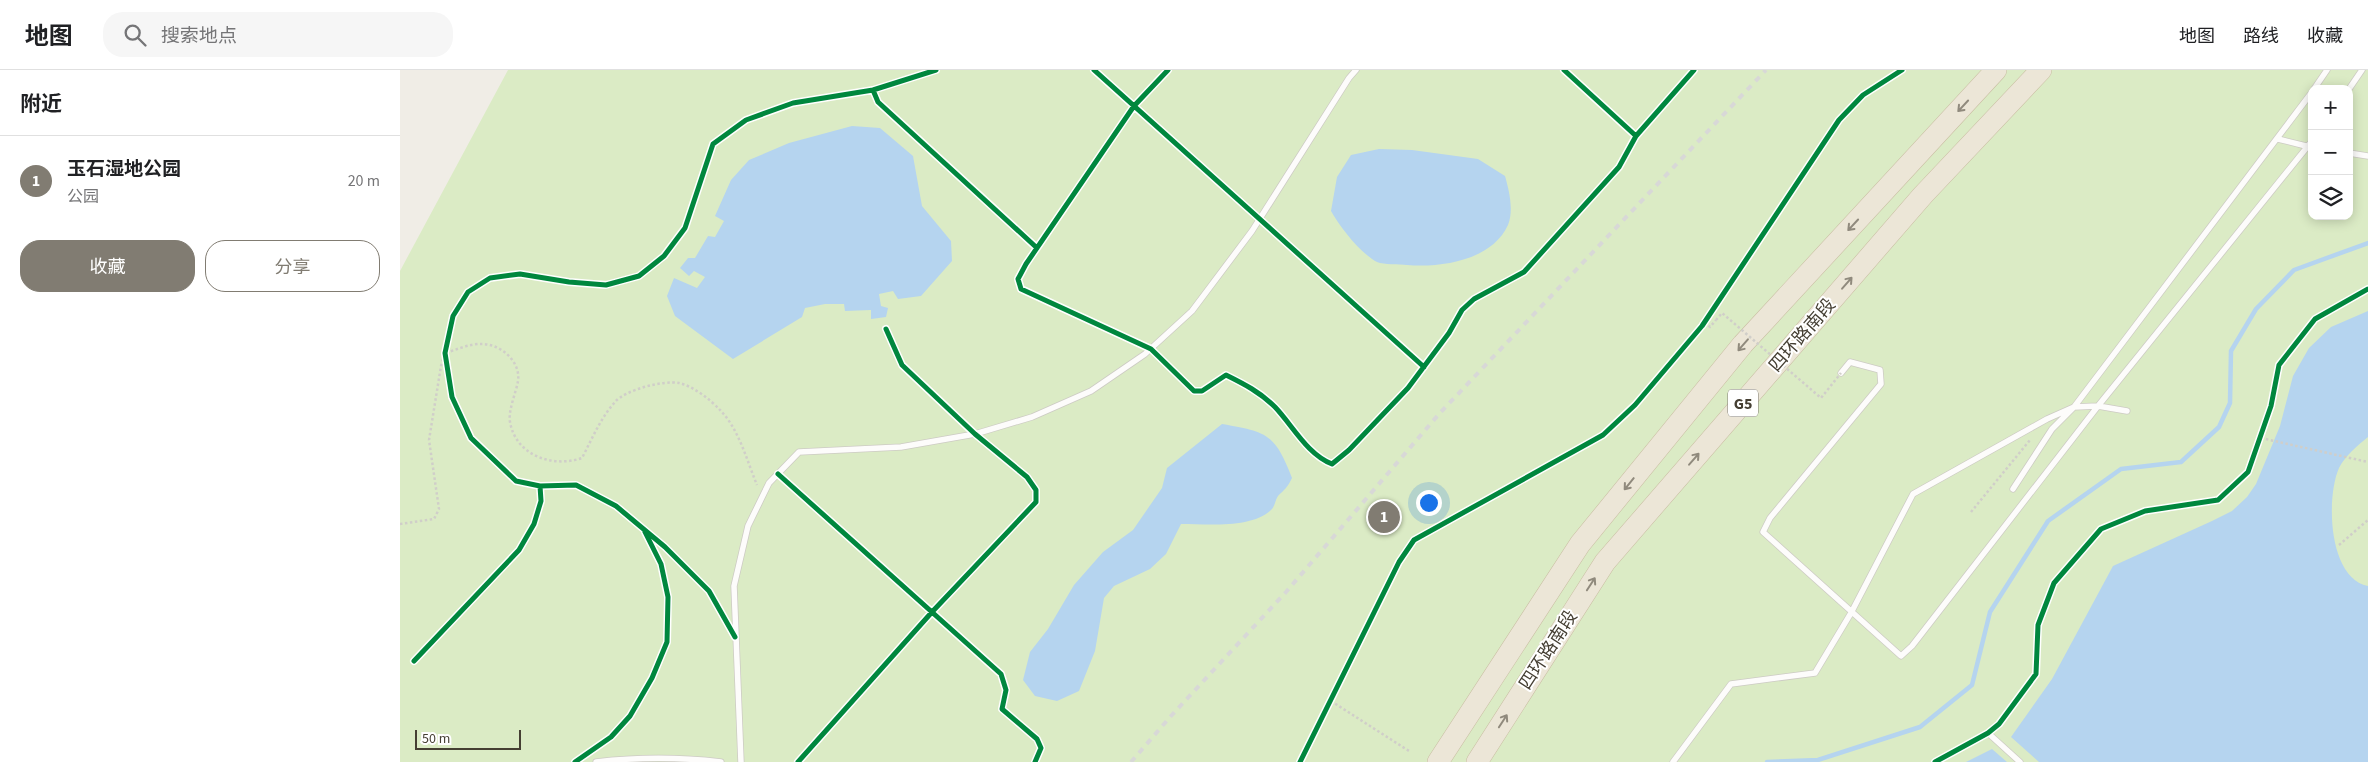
<!DOCTYPE html>
<html lang="zh">
<meta charset="utf-8">
<style>
:root{--surface:#fff;--page:#f6f6f6;--text:#202124;--muted:#757577;--line:#e0e0e0;--accent:#817c72}
body{margin:0;font-family:"Source Sans 3","Noto Sans SC",sans-serif;background:var(--page);color:var(--text)}
.controls{position:absolute;right:15px;top:15px;display:grid;overflow:hidden;border-radius:10px;box-shadow:0 2px 12px #0003}
.controls button{width:45px;height:45px;display:grid;place-items:center;padding:0;border:0;border-bottom:1px solid var(--line);background:var(--surface);color:var(--text);font:25px sans-serif}
.scale{position:absolute;left:15px;bottom:12px;width:106px;box-sizing:border-box;padding-left:5px;border:2px solid #453f33;border-top:0;font-size:14px;line-height:18px;white-space:nowrap;color:#453f33;-webkit-text-stroke:4px #fff;paint-order:stroke}
.you{position:absolute;left:1028px;top:432px;width:18px;height:18px;margin:-12px;border:4px solid #fff;border-radius:50%;background:#1a73e8;box-shadow:0 0 0 8px #1a73e833}
.badge{display:grid;place-items:center;width:32px;height:32px;border-radius:50%;background:var(--accent);color:#fff;font-size:16px;font-weight:700}
.pin{position:absolute;translate:-50% -50%;border:2px solid #fff;box-shadow:0 1px 5px #0006}
.list{margin:0;padding:0;list-style:none}
h2{display:flex;justify-content:space-between;align-items:center;height:65px;margin:0;padding:0 20px;font-size:21px}
h2 small{font-size:16px;font-weight:400;color:var(--muted)}
.list li{display:grid;grid-template-columns:32px 1fr auto;gap:15px;align-items:center;box-sizing:border-box;height:90px;padding:0 20px;border-top:1px solid var(--line)}
.list b{display:block;font-size:19px;white-space:nowrap}
.list p{margin:0;font-size:16px;white-space:nowrap;color:var(--muted)}
.list em{font-size:16px;font-style:normal;color:var(--muted)}
.actions{display:flex;gap:10px;padding:15px 20px}
.actions a{flex:1;padding:11px 0;border:1px solid var(--accent);border-radius:20px;text-align:center;font-size:18px;color:var(--accent)}
.actions .main{background:var(--accent);color:#fff}
.icon{flex:none;width:28px;height:28px;fill:none;stroke:currentColor;stroke-width:2;stroke-linecap:round;stroke-linejoin:round}
.map{position:relative;flex:none;width:1968px;height:692px;overflow:hidden}
header{display:flex;align-items:center;gap:30px;box-sizing:border-box;height:70px;padding:0 25px;background:var(--surface);border-bottom:1px solid var(--line)}
header strong{font-size:24px}
nav{display:flex;gap:28px;margin-inline-start:auto;font-size:18px}
.search{width:350px;height:45px;background:var(--page);display:flex;align-items:center;gap:12px;box-sizing:border-box;padding:0 18px;border-radius:20px;color:var(--muted);font-size:19px}
main{display:flex}
aside{flex:1;background:var(--surface)}
.map>svg:first-child{display:block}
.green{fill:#dbebc5;fill-rule:evenodd}
.water{fill:#b5d4ef}
.lines{fill:none;stroke-linecap:round;stroke-linejoin:round}
.stream{stroke:#b5d4ef;stroke-width:4.5}
.service-casing{stroke:#cdcbc4;stroke-width:7}
.motorway-casing{stroke:#c8bca1;stroke-width:22}
.path{stroke:#d0cec9;stroke-width:2.5;stroke-dasharray:2.5 2.5;stroke-linecap:butt}
.service{stroke:#fdfcfb;stroke-width:5.5}
.motorway{stroke:#ece6d7;stroke-width:21}
.rail{stroke:#d8d8d7;stroke-width:4;stroke-dasharray:6 6;stroke-linecap:butt}
.path-bridge{stroke:#d0cec9;stroke-width:2.5;stroke-dasharray:2.5 2.5;stroke-linecap:butt}
.cycleway-casing{stroke:#fff;stroke-width:8}
.cycleway{stroke:#00873e;stroke-width:5}
.oneway{stroke:#908a7d}
.labels{text-anchor:middle;stroke-width:4;stroke-linejoin:round;paint-order:stroke}
.shield{fill:#fff;stroke:#7d7970;stroke-width:1}
.shield-label{font-size:16px;font-weight:bold;fill:#453f33}
.street-label{font-size:18px;fill:#453f33;stroke:#fff}
</style>
<header>
<strong>地图</strong>
<div class="search"><svg class="icon" aria-label="search" viewBox="0 0 24 24"><circle cx="10" cy="10" r="6"/><path d="M15 15l6 6"/></svg>搜索地点</div>
<nav><a>地图</a><a>路线</a><a>收藏</a></nav>
</header>
<main>
<aside>
<h2>附近<small></small></h2>
<ul class="list">
<li><span class="badge">1</span><div><b>玉石湿地公园</b><p>公园</p></div><em>20 m</em></li>
</ul>
<div class="actions"><a class="main">收藏</a><a>分享</a></div>
</aside>
<div class="map">
<svg width="1968" height="692" viewBox="0 0 1968 692">
<rect width="100%" height="100%" fill="#f0ede6"/>
<path class="green" d="M108,0H1968V692H0V201ZM1912,19H1949V146H1912Z"/>
<path class="water" d="M452,56L480,58L513,86L522,136L551,171L552,191L521,226L498,229L493,221L479,224L481,236L488,238L486,247L471,249V240L445,241L444,234H425L405,238L402,247L333,289L275,246L267,226L274,208L297,218L305,207L294,201L289,206L280,198L288,188H295L308,166L315,167L324,151L315,146L331,110L349,90L389,73Z
M979,79L1012,80L1078,89L1105,106C1109,120 1114,140 1108,155C1092,190 1042,198 1007,195C999,194 984,195 977,192C960,183 940,157 931,141L937,107L951,85Z
M1968,241V367C1958,375 1945,386 1939,398C1926,427 1928,508 1968,516V692H1639L1611,667L1652,609L1713,496L1812,451L1832,441L1847,427L1856,414L1880,356L1893,306L1909,278L1931,257Z
M822,354C868,362 875,364 892,408C888,417 884,420 878,426C875,430 875,437 871,440C851,459 806,454 781,454L766,484L750,499L714,516L704,528L695,581L679,621L657,631L635,626L623,610L630,582L648,559L674,515L703,482L733,460L762,418L767,398Z
M1592,679L1607,692H1566Z"/>
<g class="lines">
<path class="stream" d="M1367,692L1418,690L1520,657L1572,615L1590,542L1648,451L1721,399L1781,392L1819,357L1830,333L1831,281L1856,239L1894,200L1968,173"/>
<defs>
<path id="service" d="M1914,19L1927,0
M1949,19L1962,0
M1878,69L1910,77
M1949,83L1968,86
M1441,303L1450,292L1480,300L1481,314L1370,448L1363,462L1501,586L1512,576L1698,336L1912,71
M1613,419L1652,359L1674,337L1912,22
M1588,663L1620,692
M196,692C238,687 279,687 321,692
M341,692L334,516L348,456L369,413L399,382L501,377L575,364L632,347L691,321L745,284L792,241L852,161L949,8L956,0
M1273,692L1331,614L1415,603L1451,543L1513,424L1647,349L1674,337L1698,336L1727,341"/>
<path id="motorway" d="M1038,692L1180,474L1343,274L1596,0
M1077,692L1205,492L1523,125L1641,0"/>
</defs>
<use href="#service" class="service-casing"/>
<use href="#motorway" class="motorway-casing"/>
<path class="path" d="M1305,252L1310,257L1316,250
M1861,368L1968,392
M1571,442L1630,370
M0,454L34,449L39,439L29,370L41,296L45,283C56,280 71,273 82,274C101,274 121,292 118,311C116,323 108,340 110,352C116,386 153,398 182,388C192,369 200,349 215,332C225,320 263,310 279,313C293,316 311,330 320,340C339,359 347,391 357,415
M1939,475L1968,450
M931,631L1009,681"/>
<use href="#service" class="service"/>
<use href="#motorway" class="motorway"/>
<path class="rail" d="M731,692L771,646L886,522L1039,344L1366,0"/>
<path class="path-bridge" d="M1316,250L1322,243L1421,328L1441,303"/>
<defs>
<path id="cycleway" d="M694,0L1024,297
M768,0L734,36L626,194L618,209L621,219L751,279L794,321H802L826,305C844,314 860,322 875,337C893,356 907,384 932,394L949,380L1008,318L1049,263L1062,240L1074,229L1124,202L1219,97L1236,66L1294,0
M1164,0L1236,66
M473,20L478,32L637,178
M378,404L601,604L606,620L602,639L637,669L641,678L635,692
M335,567L309,521L265,477L216,436L176,415L140,416L116,411L71,368L52,327L45,283L53,246L68,222L90,208L120,204L169,212L206,215L239,206L264,186L285,158L313,74L346,50L393,33L473,20L536,0
M14,591L119,480L134,454L141,431L140,416
M175,692L211,667L230,646L252,608L267,572L268,527L261,494L245,462
M398,692L532,542L636,432V420L627,407L575,364L502,295L486,259
M900,692L999,492L1014,470L1203,365L1235,335L1302,256L1439,50L1463,25L1502,0
M1535,692L1588,663L1599,654L1636,604L1638,555L1654,513L1701,459L1745,441L1818,430L1848,402L1871,336L1879,295L1915,249L1968,219"/>
</defs>
<use href="#cycleway" class="cycleway-casing"/>
<use href="#cycleway" class="cycleway"/>
</g>
<defs><path id="oneway-shaft" d="M-6 0H5M1.5-3L5.5 0L1.5 3" fill="none" stroke-width="1.6" stroke-linecap="round" stroke-linejoin="round" transform="scale(1.25)"/></defs>
<g class="oneway">
<use href="#oneway-shaft" transform="translate(1563 36) rotate(133)"/>
<use href="#oneway-shaft" transform="translate(1453 155) rotate(133)"/>
<use href="#oneway-shaft" transform="translate(1447 213) rotate(-49)"/>
<use href="#oneway-shaft" transform="translate(1343 275) rotate(131)"/>
<use href="#oneway-shaft" transform="translate(1294 389) rotate(-49)"/>
<use href="#oneway-shaft" transform="translate(1229 414) rotate(129)"/>
<use href="#oneway-shaft" transform="translate(1191 514) rotate(-57)"/>
<use href="#oneway-shaft" transform="translate(1103 651) rotate(-57)"/>
</g>
<g class="labels">
<rect class="shield" x="1328" y="319.5" width="30" height="27" rx="4"/>
<g class="shield-label">
<text x="1343" y="339">G5</text>
</g>
<g class="street-label">
<text transform="translate(1402 265) rotate(-49)" y="6">四环路南段</text>
<text transform="translate(1148 580) rotate(-57)" y="6">四环路南段</text>
</g>
</g>
</svg>
<div class="controls">
<button>+</button>
<button>−</button>
<button><svg class="icon" aria-label="layers" viewBox="0 0 24 24"><path d="M12 4l9 5-9 5-9-5zM3 14l9 5 9-5"/></svg></button>
</div>
<div class="scale">50 m</div>
<div class="you"></div>
<div class="pin badge" style="left:984px;top:447px">1</div>
</div>
</main>
